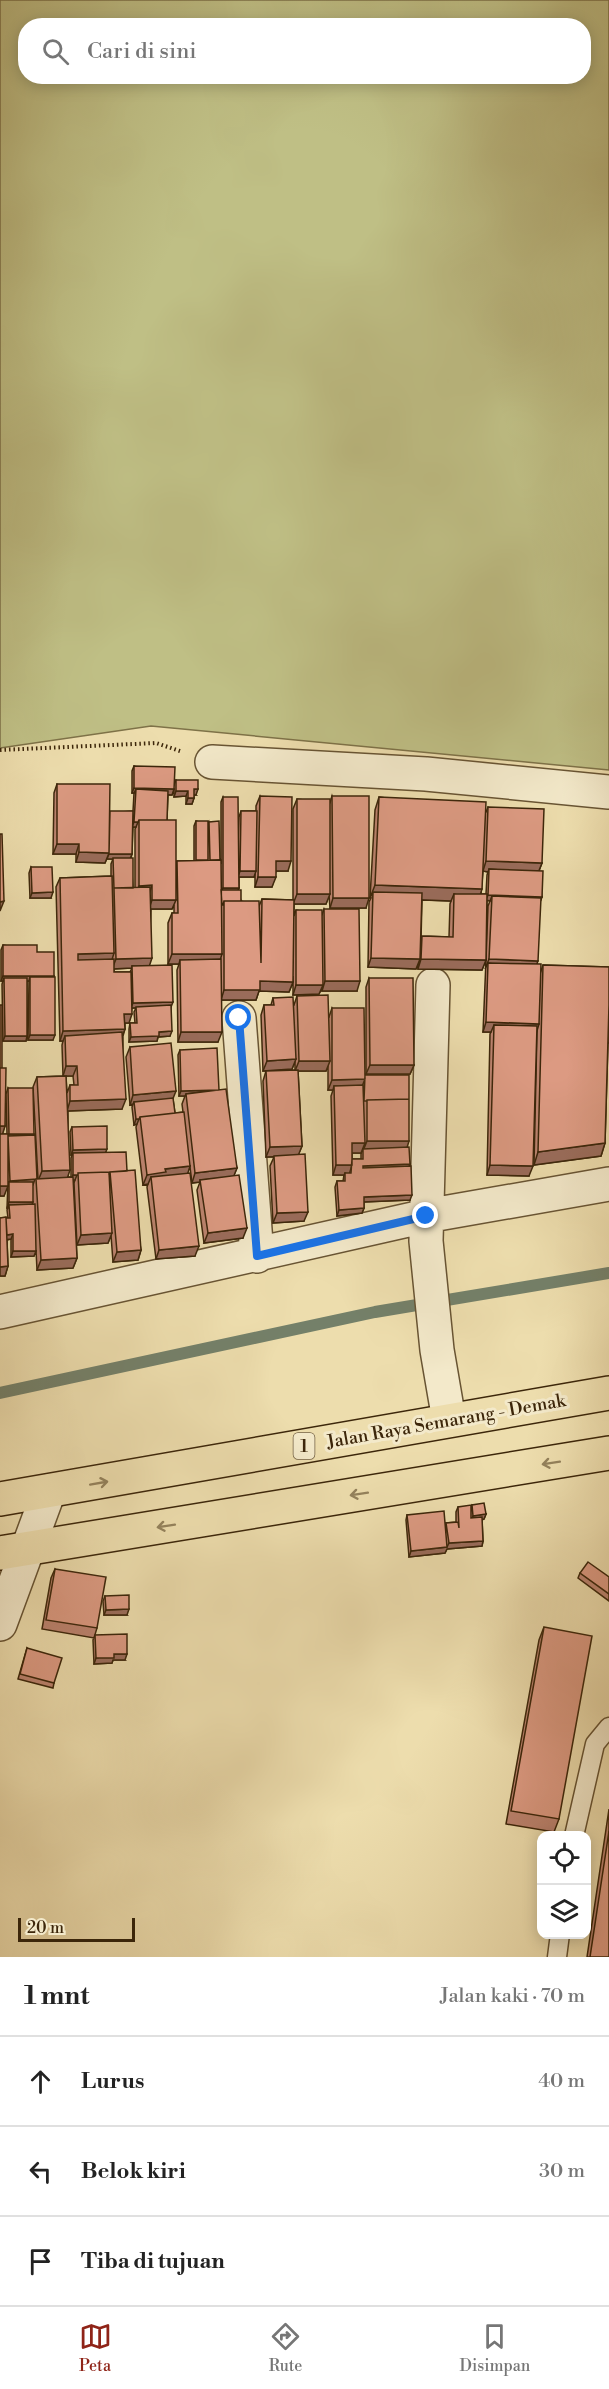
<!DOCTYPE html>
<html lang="id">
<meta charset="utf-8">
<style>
:root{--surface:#fff;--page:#f6f6f6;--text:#222;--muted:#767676;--line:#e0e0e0;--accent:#8f2418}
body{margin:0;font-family:"Libre Bodoni",serif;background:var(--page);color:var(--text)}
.controls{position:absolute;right:18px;bottom:18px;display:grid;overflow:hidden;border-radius:12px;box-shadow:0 3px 15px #0003}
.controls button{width:54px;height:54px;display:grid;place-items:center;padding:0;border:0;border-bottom:2px solid var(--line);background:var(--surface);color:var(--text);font:30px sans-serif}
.scale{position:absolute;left:18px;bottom:15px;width:117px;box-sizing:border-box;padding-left:6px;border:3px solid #3c260a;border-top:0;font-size:16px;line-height:21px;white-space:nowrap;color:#3c260a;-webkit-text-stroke:4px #f3e9ca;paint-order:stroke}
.stop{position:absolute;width:18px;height:18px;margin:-14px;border:4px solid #1a73e8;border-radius:50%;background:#fff}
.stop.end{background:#1a73e8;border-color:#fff;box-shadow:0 2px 6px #0008}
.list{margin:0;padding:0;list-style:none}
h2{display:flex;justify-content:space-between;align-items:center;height:78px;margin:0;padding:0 24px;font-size:26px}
h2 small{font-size:20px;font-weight:400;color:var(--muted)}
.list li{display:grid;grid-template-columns:39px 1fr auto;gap:18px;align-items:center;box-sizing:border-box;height:90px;padding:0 24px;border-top:2px solid var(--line)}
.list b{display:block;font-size:22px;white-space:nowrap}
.list em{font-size:20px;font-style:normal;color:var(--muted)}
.icon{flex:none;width:33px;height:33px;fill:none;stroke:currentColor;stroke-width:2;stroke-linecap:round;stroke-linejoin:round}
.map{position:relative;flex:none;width:609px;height:1957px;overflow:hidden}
.search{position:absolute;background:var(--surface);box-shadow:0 3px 15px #0003;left:18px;right:18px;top:18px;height:66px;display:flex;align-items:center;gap:15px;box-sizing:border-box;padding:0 21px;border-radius:24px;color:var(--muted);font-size:22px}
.sheet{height:348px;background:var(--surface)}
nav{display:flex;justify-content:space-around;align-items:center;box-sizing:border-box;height:84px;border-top:2px solid var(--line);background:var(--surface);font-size:16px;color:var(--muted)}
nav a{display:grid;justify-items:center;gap:3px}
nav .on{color:var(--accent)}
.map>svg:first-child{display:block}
.green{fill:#bfbf85;stroke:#7e7248;stroke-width:1.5;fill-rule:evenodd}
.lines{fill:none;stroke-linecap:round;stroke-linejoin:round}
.stream{stroke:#748069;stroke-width:12}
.lane-casing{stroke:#685433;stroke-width:21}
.street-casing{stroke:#685433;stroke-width:36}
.highway-casing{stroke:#3c260a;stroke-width:36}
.path{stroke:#3c260a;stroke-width:4;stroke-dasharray:1.5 3;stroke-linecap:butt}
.lane{stroke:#f3e9ca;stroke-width:18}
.street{stroke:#f3e9ca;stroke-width:33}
.highway{stroke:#edddad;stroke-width:33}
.wall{fill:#bd8470;stroke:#3c260a;stroke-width:1.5;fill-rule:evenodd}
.shaded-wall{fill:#9a6c5b;stroke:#3c260a;stroke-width:1.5}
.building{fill:#dc9a82;stroke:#3c260a;stroke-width:1.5}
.oneway{stroke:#94825c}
.route{stroke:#1a73e8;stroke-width:8}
.labels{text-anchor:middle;stroke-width:6;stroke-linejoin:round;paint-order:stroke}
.shield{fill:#f3e9ca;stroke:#736044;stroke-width:1.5}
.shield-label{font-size:16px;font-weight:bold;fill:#3c260a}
.street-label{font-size:18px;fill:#3c260a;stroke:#f3e9ca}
</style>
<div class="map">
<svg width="609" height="1957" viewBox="0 0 609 1957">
<rect width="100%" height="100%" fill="#edddad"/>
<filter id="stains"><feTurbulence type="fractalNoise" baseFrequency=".00333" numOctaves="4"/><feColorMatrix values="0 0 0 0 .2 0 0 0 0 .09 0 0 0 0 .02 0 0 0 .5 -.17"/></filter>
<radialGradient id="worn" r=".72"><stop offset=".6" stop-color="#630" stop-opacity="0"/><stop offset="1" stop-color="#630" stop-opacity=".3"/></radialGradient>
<path class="green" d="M0,0H609V770L151,726L0,748ZM26,26H584V76H26Z"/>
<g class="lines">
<path class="stream" d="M0,1393L375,1312L609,1273"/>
<defs>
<path id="lane" d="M574,1836L595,1744L609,1727
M557,1957L560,1934"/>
<path id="street" d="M212,762L426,774L609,792
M433,985L426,1241L437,1350L449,1420
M239,1018L257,1256
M0,1312L426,1216L609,1184
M0,1624L49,1491"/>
<path id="highway" d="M0,1499L609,1393
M0,1553L609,1453"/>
</defs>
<use href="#lane" class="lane-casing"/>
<use href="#street" class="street-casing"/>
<use href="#highway" class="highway-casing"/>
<path class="path" d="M0,750L156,743L180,751"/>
<use href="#lane" class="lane"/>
<use href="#street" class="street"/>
<use href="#highway" class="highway"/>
</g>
<path class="wall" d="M134,766L174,785L176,780L196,795H194V798L192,804H186V796L174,797V789L172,795H168L167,820L176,864L177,861H194V826L196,821L208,825L209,822L221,864V802L223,797L238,844L239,817L241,811H256V806L260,796L288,871H276L272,887H255V874L254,877H239V888L238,890L241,901L259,906L262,899L293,900V809L297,799L330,803L332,796L366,908H330L329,895L326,904H294V916L296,910L322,915L324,909L357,991H322V988L319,994L293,995V976V982L289,992L259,991L256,1000H221L218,1042H178L177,970L179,964H168V923L172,913H174V905L172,909H151L149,966L171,1007L170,1036L158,1037L157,1041L129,1042V1029L130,1023H135L134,1012L136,1008H132L129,1023H125V1029L123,1036L122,1109L68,1111V1177H71V1158L72,1155H71L70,1132L72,1127L106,1152L127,1171L141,1250L138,1260L113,1262L111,1235L108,1243L77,1245L74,1183L75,1180H73L77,1258L73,1268L37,1270L36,1250L34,1256L11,1257V1239L7,1240L8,1266L5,1276H0V1218H8L7,1210L8,1208H7L8,1181L4,1196H0L2,1068L5,1126L2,1134H7L6,1094L8,1088L33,1135L37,1179H38L33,1087L37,1077L63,1076L62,1045L63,1041H60L56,887L60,878L111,876V864L113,859H107V858L105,863L76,862V854H53L54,793L57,784L109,813L133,811L134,793H132V771ZM133,827H136L135,829V888H133L131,858L132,854ZM132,968L130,972H114V969ZM66,1076H73L74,1085H70L67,1093Z
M379,797L486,812L488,807L542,863L539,871L542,897L540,902L537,964L541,971L543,965L609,967V1043H608L605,1143L601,1156L534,1165L537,1030L529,1176L487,1175L490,1034L491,1032H483L486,960L482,970L418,969V965L416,969L368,967L369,902L371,898H370L375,810ZM483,871L488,872L487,875L486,894H481ZM422,900L451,901L450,904L449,937L422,936L421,940ZM487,900L490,901L488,906L486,960Z
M31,867L51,898H30L29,873Z
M3,945L37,952L54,976L53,1040H28L29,981H27V1036L26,1041H3L2,984L3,981H1V950Z
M369,978L414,1065L410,1074H366V987Z
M297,996L329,1017L332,1008L365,1075L407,1147L410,1164V1200L364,1202V1208L362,1213L337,1216L335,1187L337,1181H343L344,1175H333L331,1096L333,1090H328V1065L326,1071H298L302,1146L298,1155L304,1221L273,1223L270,1166L274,1157H266L263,1081L266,1071L295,1070V1061L292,1069L263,1071L261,1015L264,1005H271L273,998L294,1005ZM363,1148L361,1154V1159H352V1153H361Z
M130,1047L173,1099L175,1113L183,1112L182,1104L185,1096H179L178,1055L180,1050L219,1090L237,1168L234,1175L243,1238L204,1243L197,1190L200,1182L192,1183L190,1167L187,1173L195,1256L156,1259L147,1187L148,1184L143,1185L136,1127L137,1124L134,1125L132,1107L133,1104L130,1105L126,1057Z
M472,1505L486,1514L484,1519L482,1520L483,1541L482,1546L447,1549L445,1553L409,1557L406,1520L407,1515L445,1526L446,1523L456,1522V1512L458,1507L471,1508Z
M55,1569L97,1628L94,1638L42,1629L51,1578Z
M580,1573L609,1577V1601L578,1578Z
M105,1596L127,1615H104L103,1601Z
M544,1627L559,1819L554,1832L506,1824L539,1640Z
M95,1635L125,1660H113L112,1663L94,1664L93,1640Z
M27,1648L54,1683L53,1688L18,1679Z
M609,1809V1957H587Z"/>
<path class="shaded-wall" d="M134,788L174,789L172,795L135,793L136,789L134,793H132Z
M194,789H198L196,795H192Z
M176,791H188L186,796L174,797Z
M188,798H194L192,804H186Z
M134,822H138L136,827H132Z
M57,844H79L76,854H53Z
M79,852L109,853L105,863L76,862Z
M109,854H132L130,859H107Z
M276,861H291L288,871H272Z
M486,861L542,863L538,873L489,869L488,872L483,871Z
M240,871H256L254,877H238Z
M258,877H276L272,887H255Z
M152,885L149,895L135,896L139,886Z
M375,885L482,889L478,902L454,894L451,901L373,898V892L370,898Z
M223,888H239L237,893H221Z
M53,892L51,898H30L32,893Z
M297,894H330L326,904H293Z
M488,895L542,897L540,902L492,896L490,901L486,900Z
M333,898H369L366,908H330Z
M152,900H176L172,909H149Z
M4,901L0,911V902Z
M114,953L111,963L74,964L78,954Z
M172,954H222L219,964L180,960L179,964H168Z
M152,958L149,967L132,966V968L112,969L116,959Z
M371,958L420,959L416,969L368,967Z
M421,959L486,960L482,970L418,969Z
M489,959L538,961L534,971L488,963L485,969Z
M3,976H54L53,981L30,977L29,981H4V978L3,981H1Z
M260,981L293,982L289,992L259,991L256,1000H221L224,990Z
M325,981H360L357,991H322Z
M296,985H323L319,994L293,995Z
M173,1002L171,1007L131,1008L133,1003Z
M124,1014H132L129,1023H121Z
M486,1022L539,1024L536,1034L494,1025L491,1032H483Z
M125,1029L121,1039L65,1036L63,1041H60L63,1031Z
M172,1031L170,1036L158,1037L157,1041L129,1042L131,1037L159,1032Z
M181,1032H222L218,1042H178Z
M30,1035H55L53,1040H28Z
M5,1036H27L26,1041H3Z
M296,1059L292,1069L263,1071L267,1061Z
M299,1061H330L326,1071H295Z
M370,1065H414L410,1074H366Z
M66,1066H77L73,1076H63Z
M365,1079L361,1089L334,1086L333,1090H328L332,1080Z
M219,1090L186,1094L185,1096H179L181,1091Z
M176,1091L172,1101L134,1102L133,1104L130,1105L133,1095Z
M126,1099L122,1109L67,1111L70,1101Z
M136,1119H139L137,1124L134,1125Z
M0,1126H5L2,1136H0Z
M9,1134H34L32,1139H8Z
M367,1141H409L406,1151H363Z
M352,1143H365L361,1153H349Z
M605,1143L601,1156L534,1165L538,1152Z
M302,1146L298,1156L266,1157L270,1147Z
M107,1149L105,1154L73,1153L72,1155H71L73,1150Z
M410,1164L408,1169L361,1171L363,1166Z
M336,1165H352L349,1175L345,1173L344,1175H333Z
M490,1165L533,1166L529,1176L487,1175Z
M190,1166L187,1176L151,1177L148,1184L143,1185L147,1175L165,1169Z
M237,1168L233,1178L200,1180V1182L192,1183L195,1173Z
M70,1170L67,1179L38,1181L42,1171Z
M73,1175H77L75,1180H71Z
M35,1179L33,1185L9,1182L8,1186L10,1181Z
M0,1186H8L4,1196H0Z
M412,1195L410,1200L362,1202L364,1197Z
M9,1202H33L31,1208L9,1205L8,1208H7Z
M364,1208L362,1213L337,1216L339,1210Z
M308,1212L304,1221L273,1223L277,1213Z
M247,1228L243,1238L204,1243L208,1233Z
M112,1233L108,1243L77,1245L81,1235Z
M13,1234L11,1239L4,1240L6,1235Z
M199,1246L195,1256L156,1259L159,1250Z
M141,1250L138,1260L113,1262L117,1252Z
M13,1251H36L34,1256L11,1257Z
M77,1258L73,1268L37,1270L41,1260Z
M8,1266L5,1276H0V1267Z
M486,1514L484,1519L471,1521L473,1516Z
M483,1541L482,1546L447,1549L445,1553L409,1557L411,1551L447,1547L449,1543Z
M129,1609L127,1615H104L106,1610Z
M114,1654H127L125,1660H113L112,1663L94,1664L96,1658Z"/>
<path class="building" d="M134,766L175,767L174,789L134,788Z
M176,780H198V789H194V798H188V791H176Z
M57,784H110L109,853L79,852V844H57Z
M136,789L168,791L167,820H139L138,822H134Z
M260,796L292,797L291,861H276V877H258Z
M332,796H369V898H333Z
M223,797H238L239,888H223Z
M379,797L486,802L482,889L375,885Z
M297,799H330V894H297Z
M488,807L544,809L542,863L486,861Z
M110,811H133L132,854H109Z
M241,811H257L256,871H240Z
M139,820H176V900H152V885L139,886Z
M196,821H208V860H196Z
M219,821L220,860H210L209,822Z
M0,834H2L4,901L0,902Z
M113,858H133V888H114V889Z
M221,860L222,954H172V913H178L177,861Z
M31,867H52L53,892L32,893Z
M489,869L543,871L542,897L488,895Z
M112,876L114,953L78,954V960L114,959V972H131L132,1014H124L125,1029L63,1031L60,878Z
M150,887L152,958L116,959L114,888Z
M221,890H241V901H224L223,905H222Z
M373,892L422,893L420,959L371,958Z
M454,894H487L486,960L421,959L422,936L453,937Z
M492,896L541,898L538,961L489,959Z
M262,899L294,900L293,982L260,981V990H224V901H259L261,963Z
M324,909H359L360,981H325Z
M296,910H322L323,985H296Z
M3,945H37V952H54V976H3Z
M221,959L222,1032H181L180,960Z
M488,963L541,964L539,1024L486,1022Z
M172,965L173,1002L133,1003L132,966Z
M543,965L609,967V1005L605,1143L538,1152Z
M30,977H55V1035H30Z
M4,978H27V1036H5Z
M369,978H413L414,1065H370Z
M328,995L330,1061H299L297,996Z
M293,997L296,1059L267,1061L264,1005H274L273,998Z
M0,1005H2V1068H0Z
M171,1005L172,1031L159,1032V1036L131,1037L130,1023H137L136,1007Z
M332,1008H364L365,1079L332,1080Z
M494,1025L537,1026L533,1166L490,1165Z
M122,1032L126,1099L70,1101V1085H78L77,1066H66L65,1036Z
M171,1043L176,1091L133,1095L130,1047Z
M217,1048L219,1090L181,1091L180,1050Z
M0,1068H6L5,1126H0Z
M298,1070L302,1146L270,1147L266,1071Z
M365,1075H409V1099L367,1100V1101H364Z
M66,1076L70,1170L42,1171L37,1077Z
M363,1085L365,1143H352V1165H336L334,1086Z
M8,1088H33L34,1134H9Z
M226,1089L237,1168L195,1173L186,1094Z
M173,1098L175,1113L140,1117L139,1119H136L134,1102Z
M409,1099V1141H367V1100Z
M184,1112L190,1166L165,1169L166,1172L147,1175L140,1117Z
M107,1126V1149L73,1150L72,1127Z
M0,1134H8V1186H0Z
M35,1135L37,1179L10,1181L8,1136Z
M409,1147L410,1164L363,1166V1168L411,1166L412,1195L364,1197V1208L339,1210L337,1181H345V1173H351L352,1159H363V1149Z
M126,1152L127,1171L110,1172V1174H109V1172L78,1173V1175H73V1153Z
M305,1154L308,1212L277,1213L274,1156Z
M135,1170L141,1250L117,1252L110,1172Z
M109,1172L112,1233L81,1235L78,1173Z
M190,1173L199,1246L159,1250L151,1177Z
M239,1175L247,1228L208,1233L200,1180Z
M73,1177L77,1258L41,1260L36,1179Z
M9,1182H33V1202H9Z
M35,1204L36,1251H13V1234L7,1235L6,1218H10L9,1205Z
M6,1217L8,1266L0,1267V1218Z
M484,1503L486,1514L473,1516L472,1505Z
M471,1505V1518L482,1517L483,1541L449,1543L446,1523L458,1522L459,1528L458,1507Z
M444,1511L447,1547L411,1551L407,1515Z
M588,1562L609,1577V1594L580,1573Z
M55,1569L106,1577L97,1628L46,1620Z
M129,1595V1609L106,1610L105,1596Z
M544,1627L592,1636L559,1819L511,1811Z
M127,1634V1654H114V1658H96L95,1635Z
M27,1648L62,1658L54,1683L20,1674Z
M609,1831V1957H590Z"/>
<defs><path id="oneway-shaft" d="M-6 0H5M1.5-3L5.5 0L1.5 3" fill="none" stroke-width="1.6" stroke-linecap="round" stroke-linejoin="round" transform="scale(1.5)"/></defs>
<g class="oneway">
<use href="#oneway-shaft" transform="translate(551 1463) rotate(171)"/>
<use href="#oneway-shaft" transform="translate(99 1483) rotate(-10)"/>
<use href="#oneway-shaft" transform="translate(359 1494) rotate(171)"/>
<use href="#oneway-shaft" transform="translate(166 1526) rotate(171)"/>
</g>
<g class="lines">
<path class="route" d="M239,1018L257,1256L426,1216"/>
</g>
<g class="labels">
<rect class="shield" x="293.5" y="1433" width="21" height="26" rx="4.5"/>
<g class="shield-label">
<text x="304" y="1452">1</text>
</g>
<g class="street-label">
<text transform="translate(446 1421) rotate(-10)" y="6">Jalan Raya Semarang - Demak</text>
</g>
</g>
<rect width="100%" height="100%" filter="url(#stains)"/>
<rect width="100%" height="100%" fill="url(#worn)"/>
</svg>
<div class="controls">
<button><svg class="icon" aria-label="locate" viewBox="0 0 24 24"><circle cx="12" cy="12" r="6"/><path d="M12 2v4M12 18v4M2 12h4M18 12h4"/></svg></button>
<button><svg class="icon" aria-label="layers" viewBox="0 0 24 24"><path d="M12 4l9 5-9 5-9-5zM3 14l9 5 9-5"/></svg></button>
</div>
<div class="scale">20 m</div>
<div class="stop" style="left:239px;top:1018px"></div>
<div class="stop end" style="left:426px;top:1216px"></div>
<div class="search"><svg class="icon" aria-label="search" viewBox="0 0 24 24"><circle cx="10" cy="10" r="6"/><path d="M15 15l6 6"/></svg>Cari di sini</div>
</div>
<section class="sheet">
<h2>1 mnt<small>Jalan kaki · 70 m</small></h2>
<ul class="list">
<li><svg class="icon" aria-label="ahead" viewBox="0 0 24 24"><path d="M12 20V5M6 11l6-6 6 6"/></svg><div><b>Lurus</b></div><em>40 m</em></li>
<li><svg class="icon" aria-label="left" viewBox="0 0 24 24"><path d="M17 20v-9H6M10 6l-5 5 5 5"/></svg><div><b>Belok kiri</b></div><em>30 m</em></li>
<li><svg class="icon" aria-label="arrive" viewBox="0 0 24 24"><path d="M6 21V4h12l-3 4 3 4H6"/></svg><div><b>Tiba di tujuan</b></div></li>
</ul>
</section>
<nav>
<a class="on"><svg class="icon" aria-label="map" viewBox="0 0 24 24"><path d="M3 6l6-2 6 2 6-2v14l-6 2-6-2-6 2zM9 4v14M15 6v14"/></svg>Peta</a>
<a><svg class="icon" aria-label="directions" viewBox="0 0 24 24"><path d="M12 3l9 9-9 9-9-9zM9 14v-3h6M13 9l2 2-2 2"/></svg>Rute</a>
<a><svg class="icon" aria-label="saved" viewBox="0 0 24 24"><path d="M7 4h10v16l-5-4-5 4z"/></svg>Disimpan</a>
</nav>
